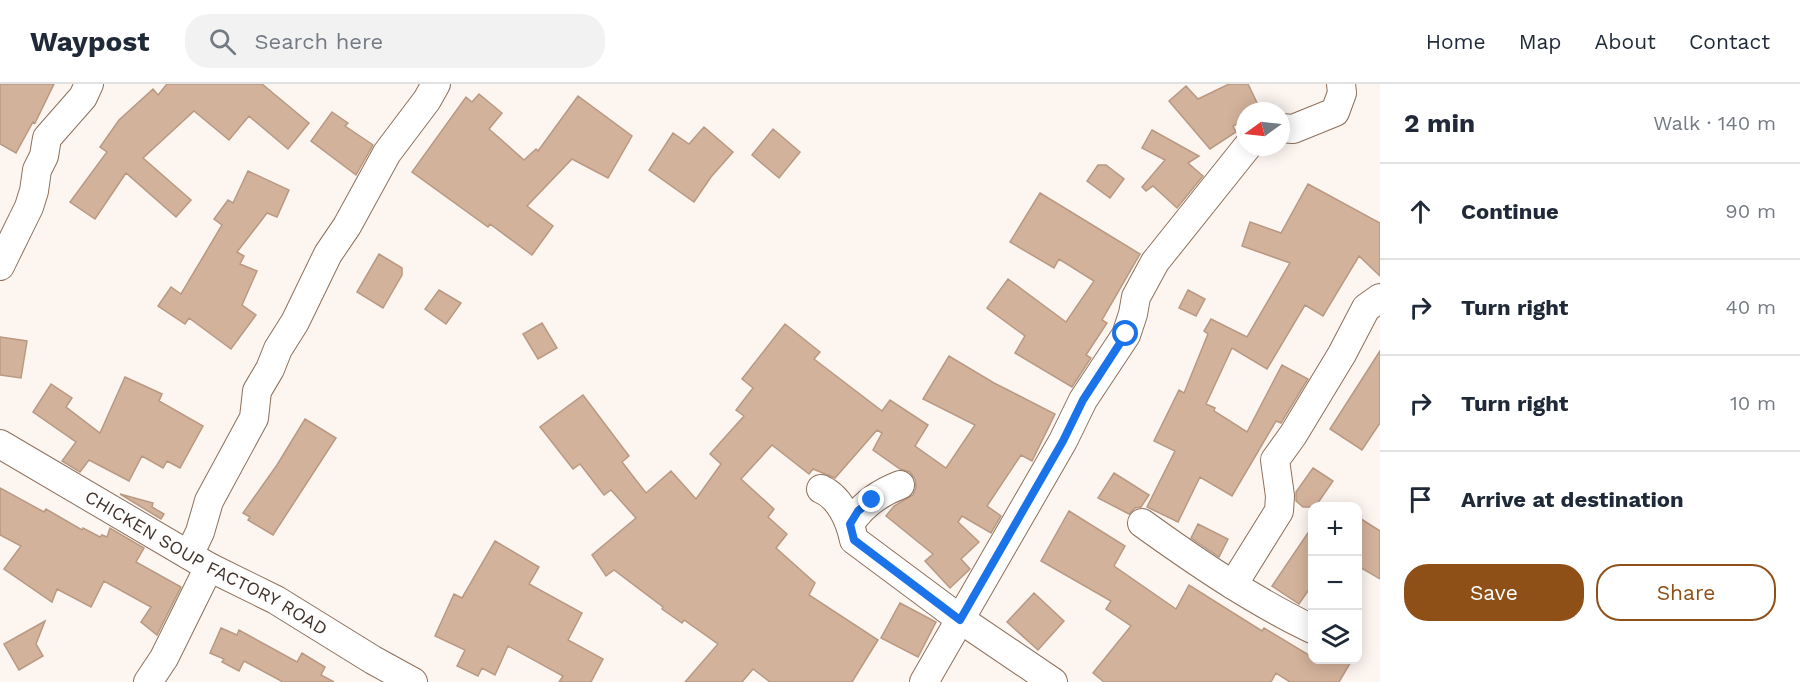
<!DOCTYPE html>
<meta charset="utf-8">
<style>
:root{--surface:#fff;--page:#f2f2f3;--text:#1f2937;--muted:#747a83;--line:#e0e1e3;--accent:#8f5018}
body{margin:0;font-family:"Work Sans",sans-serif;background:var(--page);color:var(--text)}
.controls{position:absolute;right:18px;bottom:18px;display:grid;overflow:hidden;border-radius:12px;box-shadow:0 3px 15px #0003}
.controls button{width:54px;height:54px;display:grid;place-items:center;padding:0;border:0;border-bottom:2px solid var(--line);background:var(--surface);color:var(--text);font:30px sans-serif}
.compass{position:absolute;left:1236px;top:18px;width:54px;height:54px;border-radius:50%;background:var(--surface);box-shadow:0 3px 15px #0003;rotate:255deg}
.stop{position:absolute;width:18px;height:18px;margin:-14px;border:4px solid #1a73e8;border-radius:50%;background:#fff}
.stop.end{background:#1a73e8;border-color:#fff;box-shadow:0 2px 6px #0008}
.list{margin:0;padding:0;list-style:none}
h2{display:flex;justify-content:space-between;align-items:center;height:78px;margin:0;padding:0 24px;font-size:26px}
h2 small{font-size:20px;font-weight:400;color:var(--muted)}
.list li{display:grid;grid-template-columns:39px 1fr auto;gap:18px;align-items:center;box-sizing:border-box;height:96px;padding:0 24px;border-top:2px solid var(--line)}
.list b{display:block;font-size:22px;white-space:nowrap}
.list em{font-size:20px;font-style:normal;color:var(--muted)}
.actions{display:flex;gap:12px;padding:18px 24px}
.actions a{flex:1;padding:14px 0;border:2px solid var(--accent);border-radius:24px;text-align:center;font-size:21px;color:var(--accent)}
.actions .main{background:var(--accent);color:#fff}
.icon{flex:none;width:33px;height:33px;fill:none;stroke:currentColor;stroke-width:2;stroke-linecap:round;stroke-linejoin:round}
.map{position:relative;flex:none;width:1380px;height:598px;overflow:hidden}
header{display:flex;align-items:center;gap:36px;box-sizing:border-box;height:84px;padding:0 30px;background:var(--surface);border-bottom:2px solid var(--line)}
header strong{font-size:28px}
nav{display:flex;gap:33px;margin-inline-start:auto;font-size:21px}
.search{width:420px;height:54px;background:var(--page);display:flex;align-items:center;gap:15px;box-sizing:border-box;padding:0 21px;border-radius:24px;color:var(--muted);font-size:22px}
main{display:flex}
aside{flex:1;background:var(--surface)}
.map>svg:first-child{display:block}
.building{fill:#d3b29b;stroke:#b99982;stroke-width:1.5}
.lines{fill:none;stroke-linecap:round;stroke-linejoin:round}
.minor-casing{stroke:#8e705a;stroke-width:30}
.minor{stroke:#fff;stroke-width:28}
.route{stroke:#1a73e8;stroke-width:8}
.labels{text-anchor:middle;stroke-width:4.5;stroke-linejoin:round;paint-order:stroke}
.street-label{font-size:18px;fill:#42342b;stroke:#fff}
</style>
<header>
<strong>Waypost</strong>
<div class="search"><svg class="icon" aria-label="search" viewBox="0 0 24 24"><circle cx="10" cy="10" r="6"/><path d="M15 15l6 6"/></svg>Search here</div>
<nav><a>Home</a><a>Map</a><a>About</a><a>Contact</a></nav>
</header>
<main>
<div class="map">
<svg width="1380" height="598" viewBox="0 0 1380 598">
<rect width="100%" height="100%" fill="#fcf5f0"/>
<path class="building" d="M0,0H54L35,39L33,38L16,69L0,60Z
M167,0H262L309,39L288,65L249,32L229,56L194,27L143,74L191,116L176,133L126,89L95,135L70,118L107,68L100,63L119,36L153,5L158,11Z
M1229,0H1248L1261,27H1245V36L1233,42L1236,48L1210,65L1169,17L1186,2L1198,15Z
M479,10L502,29L489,45L524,76L536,65L538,67L578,12L632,52L608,94L572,75L527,122L553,142L532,171L490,140L488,143L412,88L466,13L472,18Z
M332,28L348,39L345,42L373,61L356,91L311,57Z
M704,43L733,68L711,93L694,118L649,86L673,49L689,60Z
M773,45L800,68L779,94L752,71Z
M1152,46L1199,72L1188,79L1203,92L1177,124L1153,102L1146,107L1142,103L1165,76L1142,64Z
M1098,81H1106L1124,95L1110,114L1087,97Z
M248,87L289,106L277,133L267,129L237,168L244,172L240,180L257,187L242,221L256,231L231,265L189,234L185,240L158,222L171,203L181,210L222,141L214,135L228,116L233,119Z
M1308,100L1380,139V192L1359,172L1323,232L1305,221L1267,285L1232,264L1206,320L1215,324L1214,327L1247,348L1282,281L1308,295L1281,339L1276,337L1232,412L1200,393L1178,438L1147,423L1175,367L1154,357L1179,306L1184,309L1208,250L1204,247L1211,235L1247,253L1290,179L1242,162L1250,138L1281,149Z
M1040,109L1140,170L1102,236L1107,239L1086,271L1091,274L1072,303L1015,269L1025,252L987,224L1008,195L1066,238L1094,197L1059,175L1054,184L1010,158Z
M379,170L402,184V191L383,224L357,208Z
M439,206L461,219L446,240L425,225Z
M1188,206L1205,215L1196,232L1179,224Z
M542,239L557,264L538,275L523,250Z
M785,240L820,268L814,275L882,327L890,316L928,341L915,362L946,384L975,341L923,315L949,272L994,299L1055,330L1032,377L1021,371L987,422L1001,432L991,449L962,432L958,438L979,458L961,475L970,485L950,504L925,477L933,470L886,432L894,422L913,411L916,403L915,395L910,388L900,385L873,366L882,349L877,346L835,394L813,385L809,390L772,361L741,395L774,425L768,433L787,450L776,464L815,499L809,511L878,556L852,598H770L753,585L742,598H685L718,560L684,536L682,539L662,525L663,523L614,486L606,492L592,471L636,434L611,406L604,411L580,380L573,385L540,343L583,311L629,372L622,378L646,409L671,387L696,415L721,380L710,370L744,332L736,326L753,304L742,295Z
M0,253L27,257L21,294L0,291Z
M1380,267V339L1362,366L1330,345Z
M125,293L162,310L159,317L203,342L180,384L167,377L163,384L142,372L129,397L89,376L80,388L62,377L76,358L33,328L51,300L72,314L66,323L100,349Z
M305,335L336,354L273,451L248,436L250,433L243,429L277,381Z
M1313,384L1333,397L1315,423H1303L1296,417V408Z
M1114,389L1149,411L1141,423L1135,424L1129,430L1098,414Z
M0,404L44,428L46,425L82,446L83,444L100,453L102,451L107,453L110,444L144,464L136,478L181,503L157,551L141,538L151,523L104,497L91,523L57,505L52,518L4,485L21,462L0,451Z
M120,410L153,419L152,423L164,430L161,435Z
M1069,427L1125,462L1114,482L1176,525L1189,501L1262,547L1264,544L1312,573V576H1352L1339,598H1290L1276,589L1271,598H1104L1093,589L1131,542L1106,525L1111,517L1041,477Z
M1358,433L1380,447V495L1358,482Z
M1198,440L1228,455L1219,473L1191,454Z
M1312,443V501L1299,520L1272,502Z
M495,457L539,483L529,500L582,529L568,556L603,575L591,598H559L563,592L508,562L495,591L482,584L478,592L457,582L465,566L435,552L454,510L462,514Z
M1034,509L1064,537L1038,566L1007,538Z
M900,519L936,538L918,573L881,554Z
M45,537L36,560L43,572L19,586L4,560Z
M221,544L237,551L239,546L297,578L302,569L325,583L321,591L334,598H283L244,577L239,587L222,578L224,575L210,569Z"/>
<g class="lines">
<defs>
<g id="minor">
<path d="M1281,44L1293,45L1335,28L1342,9L1341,0"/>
<path d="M0,182L29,123L34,107L37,86L44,72L47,54L83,13L89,0"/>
<path id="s1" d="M0,360L209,483L276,516L373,576L413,598"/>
<path d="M821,405C840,413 850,437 854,456L960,535L1053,598"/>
<path d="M1142,439C1196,478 1252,516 1312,545"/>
<path d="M850,440C862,421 879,409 900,401"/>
<path d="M189,471L200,448L209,417L254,334L257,307L270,285L278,265L295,238L328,170L347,142L387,69L427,16L436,0"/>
<path d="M1233,501L1279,427L1280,412L1275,376L1293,351L1342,270L1366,224L1380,214"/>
<path d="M148,598L164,574L209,483"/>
<path d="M924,598L1063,357L1083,316L1126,251L1133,230L1136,213L1155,178L1247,63"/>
</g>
</defs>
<use href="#minor" class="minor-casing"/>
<use href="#minor" class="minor"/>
</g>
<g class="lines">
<path class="route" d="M872,416L858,427L850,440L854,456L960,536L1063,357L1083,316L1126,250"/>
</g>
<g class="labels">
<g class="street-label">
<text dy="6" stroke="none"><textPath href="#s1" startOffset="238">CHICKEN SOUP FACTORY ROAD</textPath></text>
</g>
</g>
</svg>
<div class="controls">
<button>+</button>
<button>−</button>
<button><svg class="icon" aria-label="layers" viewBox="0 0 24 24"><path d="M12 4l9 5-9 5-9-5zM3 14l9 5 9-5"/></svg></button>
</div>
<svg class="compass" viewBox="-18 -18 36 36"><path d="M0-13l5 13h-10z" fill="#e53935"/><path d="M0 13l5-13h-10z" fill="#747a83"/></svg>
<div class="stop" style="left:1126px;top:250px"></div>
<div class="stop end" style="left:872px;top:416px"></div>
</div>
<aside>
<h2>2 min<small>Walk · 140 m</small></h2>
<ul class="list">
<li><svg class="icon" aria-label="ahead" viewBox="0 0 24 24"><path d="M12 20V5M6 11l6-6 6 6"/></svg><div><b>Continue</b></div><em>90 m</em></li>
<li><svg class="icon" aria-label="right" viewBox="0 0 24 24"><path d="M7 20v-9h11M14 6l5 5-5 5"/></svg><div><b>Turn right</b></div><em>40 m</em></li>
<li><svg class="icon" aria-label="right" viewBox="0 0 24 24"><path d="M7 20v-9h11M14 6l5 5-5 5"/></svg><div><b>Turn right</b></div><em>10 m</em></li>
<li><svg class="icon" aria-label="arrive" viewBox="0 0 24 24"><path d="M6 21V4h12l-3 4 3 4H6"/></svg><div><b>Arrive at destination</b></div></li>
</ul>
<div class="actions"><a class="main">Save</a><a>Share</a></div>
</aside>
</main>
